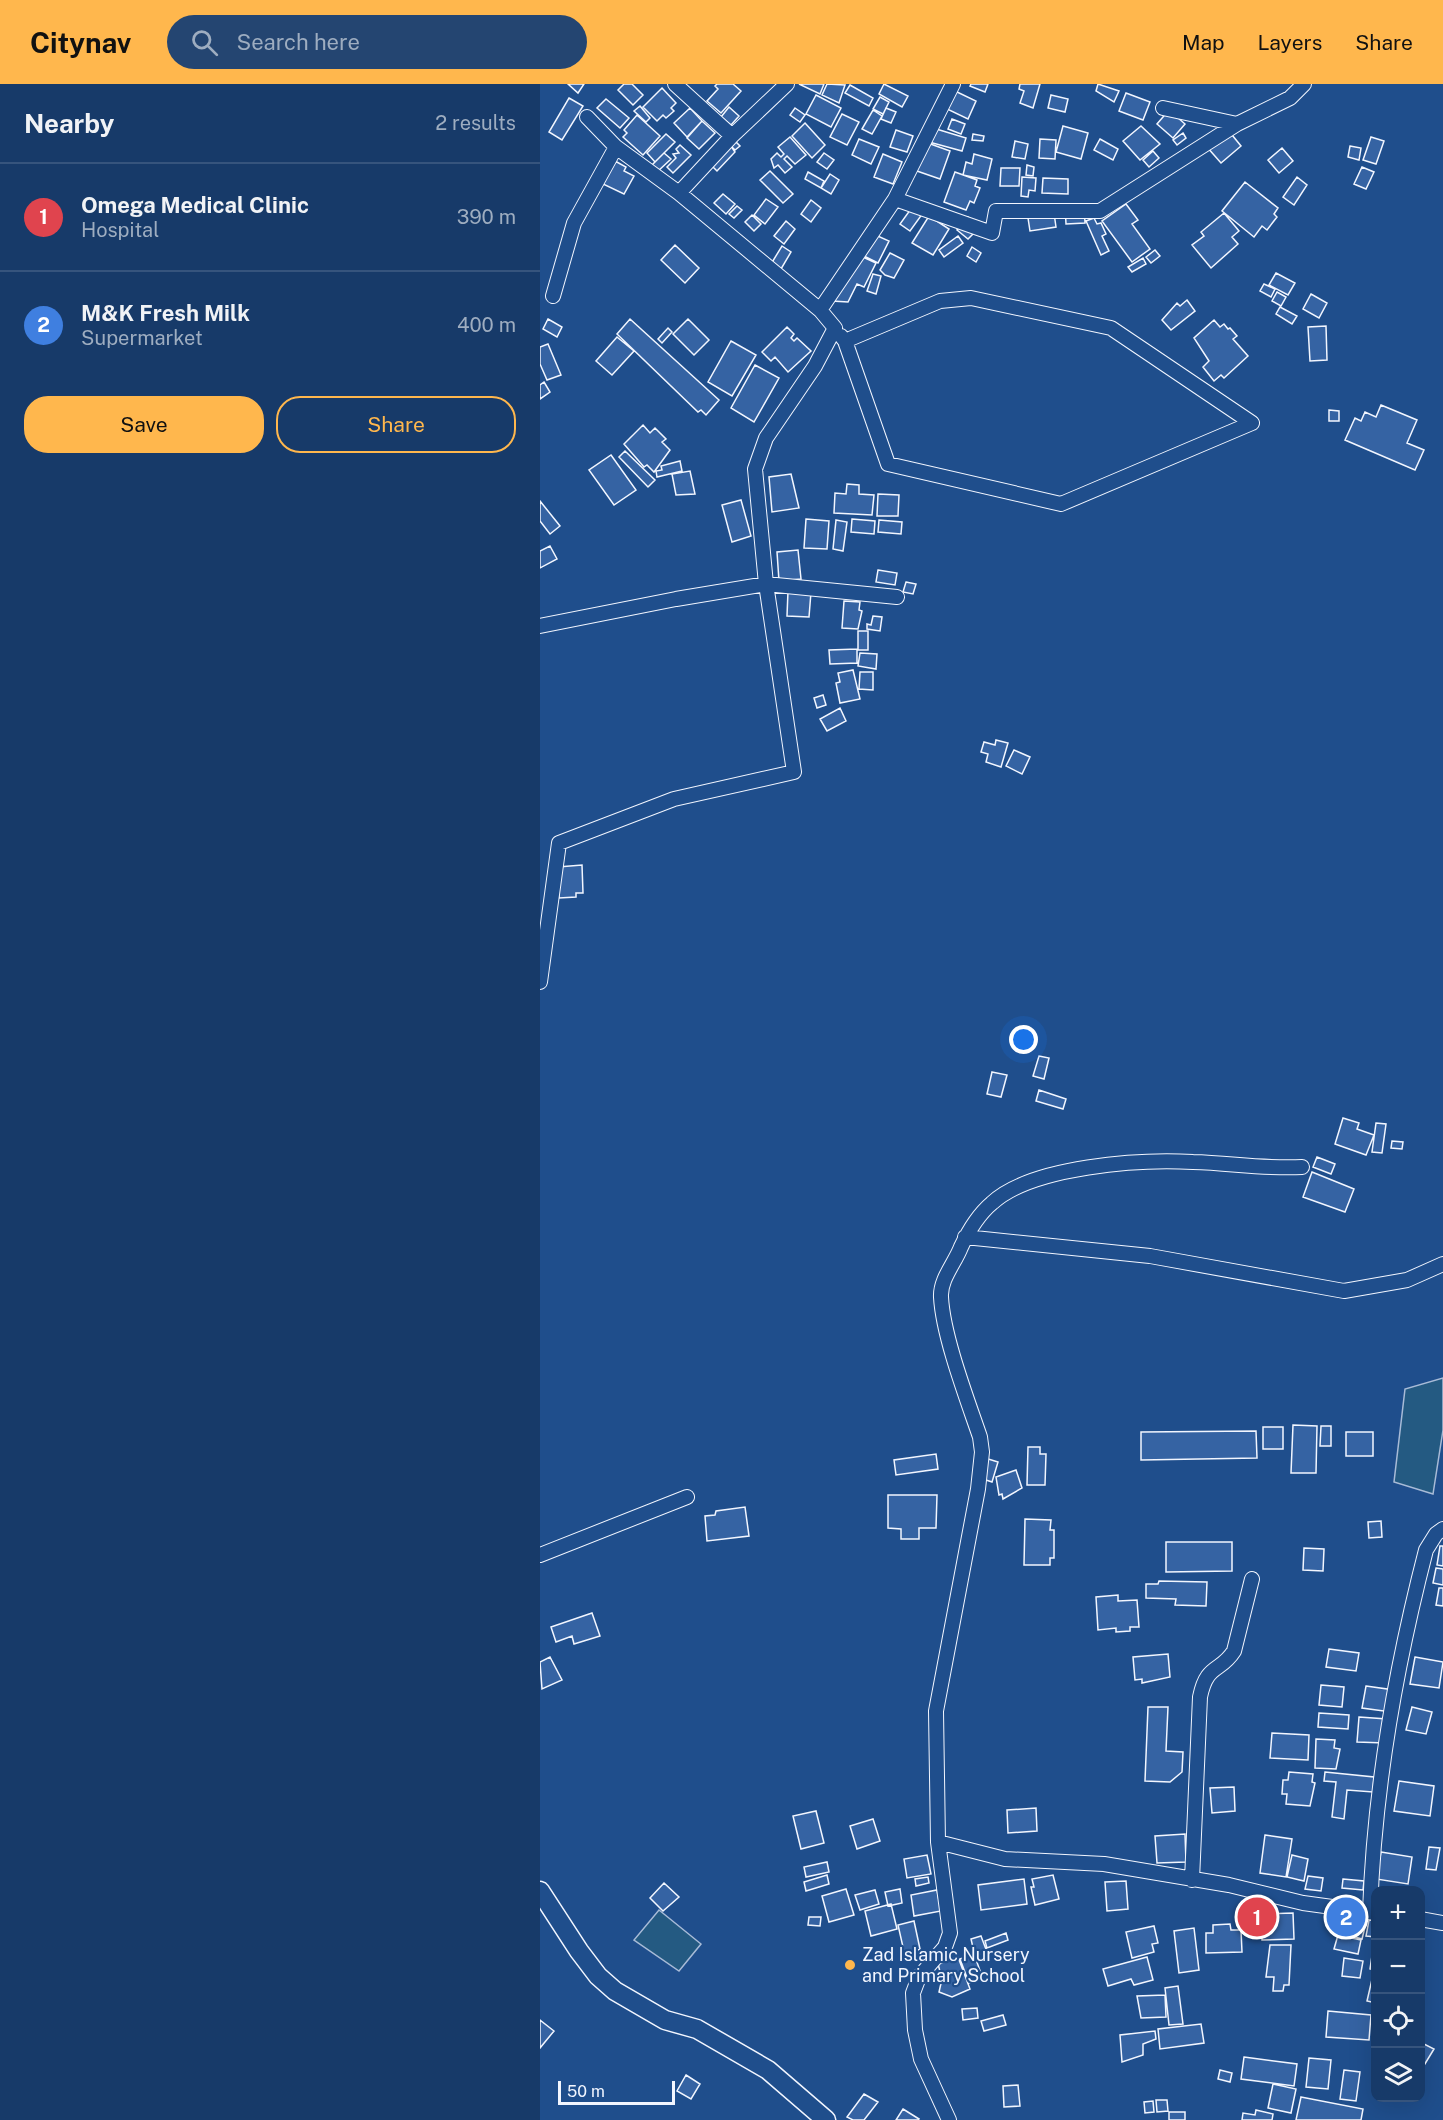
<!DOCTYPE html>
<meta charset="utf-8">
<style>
:root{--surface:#173a69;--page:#244571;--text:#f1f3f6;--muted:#9eadc0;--line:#36547d;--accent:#ffb74d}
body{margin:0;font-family:"Public Sans",sans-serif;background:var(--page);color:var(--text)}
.controls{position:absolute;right:18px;bottom:18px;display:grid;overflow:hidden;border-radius:12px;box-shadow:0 6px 24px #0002}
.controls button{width:54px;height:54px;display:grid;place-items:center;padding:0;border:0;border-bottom:2px solid var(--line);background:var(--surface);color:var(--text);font:30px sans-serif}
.scale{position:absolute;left:18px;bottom:15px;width:117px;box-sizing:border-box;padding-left:6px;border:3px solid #f2f6ff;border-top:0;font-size:16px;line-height:21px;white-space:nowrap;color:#f2f6ff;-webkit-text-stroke:4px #1f4e8c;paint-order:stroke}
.you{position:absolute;left:484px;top:956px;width:21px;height:21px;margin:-15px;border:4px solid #fff;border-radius:50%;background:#1a73e8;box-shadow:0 0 0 9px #1a73e833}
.badge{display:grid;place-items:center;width:39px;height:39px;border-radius:50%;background:var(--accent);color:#fff;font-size:20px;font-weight:700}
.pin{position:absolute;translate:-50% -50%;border:3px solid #fff;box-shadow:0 2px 6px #0006}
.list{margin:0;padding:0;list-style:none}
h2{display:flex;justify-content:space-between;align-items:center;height:78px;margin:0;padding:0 24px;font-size:26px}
h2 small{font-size:20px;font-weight:400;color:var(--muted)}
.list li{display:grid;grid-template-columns:39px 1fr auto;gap:18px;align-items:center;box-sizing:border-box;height:108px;padding:0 24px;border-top:2px solid var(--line)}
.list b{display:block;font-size:22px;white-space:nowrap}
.list p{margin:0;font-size:20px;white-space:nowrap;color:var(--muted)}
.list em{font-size:20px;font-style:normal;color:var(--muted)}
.actions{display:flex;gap:12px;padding:18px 24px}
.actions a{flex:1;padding:14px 0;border:2px solid var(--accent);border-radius:24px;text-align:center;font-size:21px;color:var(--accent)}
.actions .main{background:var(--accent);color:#111}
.icon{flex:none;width:33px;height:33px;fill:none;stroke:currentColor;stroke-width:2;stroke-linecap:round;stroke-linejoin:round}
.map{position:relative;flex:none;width:903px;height:2036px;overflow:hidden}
header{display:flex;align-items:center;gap:36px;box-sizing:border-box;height:84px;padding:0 30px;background:var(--accent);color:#111}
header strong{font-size:28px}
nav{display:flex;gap:33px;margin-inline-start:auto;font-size:21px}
.search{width:420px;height:54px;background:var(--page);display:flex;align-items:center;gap:15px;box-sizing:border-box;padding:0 21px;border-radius:33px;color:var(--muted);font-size:22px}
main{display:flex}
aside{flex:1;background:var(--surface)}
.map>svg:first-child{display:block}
.green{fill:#245a82;stroke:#a8bbd7;stroke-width:1.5}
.building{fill:#3563a3;stroke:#f2f6ff;stroke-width:1.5}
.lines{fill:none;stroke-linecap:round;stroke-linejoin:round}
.minor-casing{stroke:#f2f6ff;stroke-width:16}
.tertiary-casing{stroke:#f2f6ff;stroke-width:21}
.minor{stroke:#1f4e8c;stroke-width:14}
.tertiary{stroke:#1f4e8c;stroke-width:18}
.poi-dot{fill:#ffb74d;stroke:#1f4e8c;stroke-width:2}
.labels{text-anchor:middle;stroke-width:4.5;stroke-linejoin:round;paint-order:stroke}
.poi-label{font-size:18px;fill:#f2f6ff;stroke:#1f4e8c;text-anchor:start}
</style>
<header>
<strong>Citynav</strong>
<div class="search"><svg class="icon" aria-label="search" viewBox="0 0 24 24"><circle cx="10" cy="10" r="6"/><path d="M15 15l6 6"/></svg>Search here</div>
<nav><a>Map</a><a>Layers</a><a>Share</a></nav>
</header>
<main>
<aside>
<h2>Nearby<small>2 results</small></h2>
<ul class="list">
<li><span class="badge" style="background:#e0444e">1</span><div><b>Omega Medical Clinic</b><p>Hospital</p></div><em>390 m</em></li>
<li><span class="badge" style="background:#3f7fe0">2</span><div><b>M&amp;K Fresh Milk</b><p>Supermarket</p></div><em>400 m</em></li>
</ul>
<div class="actions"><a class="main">Save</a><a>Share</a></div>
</aside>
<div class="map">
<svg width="903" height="2036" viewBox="0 0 903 2036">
<rect width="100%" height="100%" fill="#1f4e8c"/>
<path class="green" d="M903,1294V1346L893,1410L854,1398L865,1305Z
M119,1826L161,1860L139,1887L94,1856Z"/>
<path class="building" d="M28,0H44L38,9Z
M84,0H92L103,11L93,21L78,6Z
M177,0H193L201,7L181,29L167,17L178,5L175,2Z
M259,0H284L280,10Z
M287,0L305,1L299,19L282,11Z
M344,0L368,12L362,23L339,10Z
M431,0H448L445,8L430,2Z
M480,0H500L493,24L480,19L484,7L479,5Z
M558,0L579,7L574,18L556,7Z
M310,1L333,14L329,22L305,9Z
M122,4L136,19L131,24L134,27L126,34L123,31L117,37L103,23Z
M415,7L436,17L428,35L407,25Z
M586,9L610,18L603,36L579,27Z
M276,11L301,24L291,43L266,30Z
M511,11L528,15L525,28L508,24Z
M340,13L349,18L343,30L333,25Z
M29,14L43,22L22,56L9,48Z
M66,15L89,34L80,44L57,24Z
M100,22L110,34L106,38L94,27Z
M189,23L199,32L191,41L181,33Z
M150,24L162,37L147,53L134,39Z
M255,24L265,31L260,38L250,31Z
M346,24L356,28L351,39L341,35Z
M333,26L342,32L332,50L322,45Z
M629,26L645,40L633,54L617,40Z
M302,30L319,38L307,61L290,53Z
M97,31L120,52L103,71L83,53L87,49L84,46Z
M412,35L425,40L421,50L408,45Z
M162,37L175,49L159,65L147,54Z
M265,39L285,61L272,74L252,52Z
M523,42L548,49L541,75L516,68Z
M601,42L620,60L600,76L583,57Z
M393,44L426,54L422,67L389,58Z
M356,46L373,52L367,68L350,63Z
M688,46L701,62L681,79L667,63Z
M643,49L646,54L637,61L633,56Z
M126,50L135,58L115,78L107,69Z
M433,50L444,52L443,57L432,56Z
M250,53L266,71L255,80L247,72L244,75L252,83L245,89L238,81L234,84L231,75L237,69L241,73L244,70L238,63Z
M831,53L844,57L836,80L823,76Z
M319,55L339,63L331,80L312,71Z
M500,55L516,56L515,75L499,74Z
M560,55L578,65L573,76L554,66Z
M194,56L200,62L195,66L191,62L195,68L177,87L170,80Z
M475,57L488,60L485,75L472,73Z
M385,58L410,67L400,95L374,86Z
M140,61L151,71L133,89L127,83L136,74L133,70L139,69L136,65Z
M810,62L821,64L819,76L808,73Z
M742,64L753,77L739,89L728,76Z
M613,67L619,74L609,83L603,76Z
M124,69L131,75L117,88L111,82Z
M284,69L294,76L287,85L277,78Z
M343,70L362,78L353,100L334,93Z
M434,70L452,75L447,96L423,91L426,78L432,80Z
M75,77L86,83L84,87L94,92L84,110L63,100Z
M487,81L494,83L493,92L486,91Z
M822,83L834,88L826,105L814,100Z
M461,84H480L479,102H460Z
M230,87L253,110L243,119L220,96Z
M268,88L284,97L281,104L265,95Z
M415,88L437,96L435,102L440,104L434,119L430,117L426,126L404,118Z
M290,90L299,96L291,110L281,104Z
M482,93L496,94L495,107L489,106L488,113L481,112Z
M757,93L767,101L754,121L743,113Z
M503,94L528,95V110L502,109Z
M705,98L738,124L734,130L737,133L727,146L722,142L714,153L682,127Z
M183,110L195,120L186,130L174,119Z
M226,115L238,123L225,140L214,131Z
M271,116L281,124L271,138L261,130Z
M544,120L545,139L526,140L525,121Z
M586,120L598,136L592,140L610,165L592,178L562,137Z
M197,122L202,126L194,134L189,130Z
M373,122L383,129L370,147L360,140Z
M513,122L516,143L490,147L488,134L496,133Z
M684,129L699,147L692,153L698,160L671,184L652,161L664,152L661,148Z
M212,131L221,140L214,147L205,138Z
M389,132L409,145L393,171L372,159Z
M428,133L439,144L428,155L417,146Z
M554,134L557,140L561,139L566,150L562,152L569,167L561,171L546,137Z
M246,137L255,145L244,160L234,152Z
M331,149L349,157L338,179L320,170Z
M418,152L423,159L404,173L399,166Z
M135,161L159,184L145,199L121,176Z
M242,162L251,168L241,185L231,180Z
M432,163L441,169L436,178L427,172Z
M615,166L620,172L611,179L606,173Z
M314,169L336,179L324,203L317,200L308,218L292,217Z
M350,169L364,176L354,194L345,191L340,186Z
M603,174L606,180L592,188L588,183Z
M736,189L755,199L748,211L729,201Z
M333,190L341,192L336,210L327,207Z
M724,200L735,205L731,213L720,207Z
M737,208L746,213L741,222L732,217Z
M771,210L787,219L779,234L763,225Z
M647,216L655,227L631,246L622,236L637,219L640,222Z
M740,223L757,232L752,240L736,230Z
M8,235L22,243L17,253L3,245Z
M90,235L179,316L166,331L161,326L158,328L77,250Z
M148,235L169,256L154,271L133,250Z
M674,236L680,243L684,240L688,245L690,244L697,252L693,255L708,272L684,294L681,291L674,297L663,283L669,277L654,254Z
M786,242L787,276L770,277L768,243Z
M247,243L254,250L251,254L254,257L257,254L271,267L248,288L235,273L231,277L222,268Z
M128,244L132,248L122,259L118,255Z
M77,253L94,267L72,291L56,277Z
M191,257L216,271L192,312L168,298Z
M8,260L21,291L7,296L0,280V263Z
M215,281L239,294L214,338L191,324Z
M4,298L10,308L0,315V301Z
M841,321L877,336L867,359L884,366L875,386L805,356L815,334L821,337L825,328L836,333Z
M789,326L799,327V337H789Z
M103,341L110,349L115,344L126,355L122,358L130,366L114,388L107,381L104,383L84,360Z
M85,367L115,396L108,403L79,373Z
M71,371L96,406L74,421L49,386Z
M140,377L142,387L117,393L116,387L122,386L121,382Z
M150,387L155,410L136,411L132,390Z
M251,390L259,424L232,428L229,393Z
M307,400L319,401V410L334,411L332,431L294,429L295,409L306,410Z
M338,410L359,411L358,432H337Z
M201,416L211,452L192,458L182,421Z
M0,417L20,442L10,450L0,437Z
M266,435L289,437L287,465L264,464Z
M312,435L335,437L334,450L311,448Z
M296,436L307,438L303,467L293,465Z
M339,436L362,438L361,450L338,448Z
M10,462L17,475L0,484V467Z
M258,466L261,495L239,497L237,468Z
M338,486L357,489L355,501L336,498Z
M366,498L376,500L373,510L363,508Z
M248,507L271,508L269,533L247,532Z
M304,517L320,518L319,526L322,527L318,545L302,544Z
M333,532L342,533L340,547L327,545V540L331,541Z
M318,547H328V566H318Z
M317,565V579L290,580L289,566Z
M320,569L337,570L336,585L318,582Z
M313,586L320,615L300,619L296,599L300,598L298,589Z
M320,588H333V606L319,605Z
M283,611L286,621L277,624L274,614Z
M300,624L306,637L287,647L280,635Z
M456,656L468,659L461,683L446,678L448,670L441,668L444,658L455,661Z
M474,666L490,673L482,690L466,682Z
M42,781L43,809H36V813L19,814L18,783Z
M499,972L509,974L504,995L493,992Z
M452,988L467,991L461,1013L447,1010Z
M499,1006L526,1015L523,1025L496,1017Z
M803,1034L819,1039L817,1045L834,1051L826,1071L795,1060Z
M836,1039L846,1040L842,1069L832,1068Z
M852,1057L863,1058L862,1065L851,1064Z
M777,1073L795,1080L791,1090L773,1083Z
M772,1088L814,1105L805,1128L763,1113Z
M753,1341L777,1342L776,1389H751Z
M781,1342H791V1362H780Z
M723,1343H743V1365H723Z
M716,1347L717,1374L601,1376V1348Z
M806,1348H833V1372H806Z
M488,1363H500V1370H506L505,1401H487Z
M396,1370L398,1385L356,1391L354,1376Z
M445,1374L458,1378L452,1398L440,1394Z
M476,1386L482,1404L463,1415L462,1410L459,1411L456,1393Z
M348,1411H397L396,1444H379V1455H361V1445L348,1444Z
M205,1423L209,1452L167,1457L165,1432L175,1431L176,1427Z
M485,1435L511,1436L510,1446H514V1474H510V1481H484Z
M841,1437L842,1453L829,1454L828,1438Z
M626,1458H692V1487L626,1488Z
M900,1462H903V1482L897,1481Z
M764,1464L784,1465L783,1487L763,1486Z
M896,1484L903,1485V1501L893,1499Z
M619,1497L667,1498L666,1522L635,1521L636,1515L606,1514V1500H618Z
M899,1504H903V1522L896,1521Z
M578,1511V1517L597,1516L599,1543H590V1547L576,1548V1544L558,1546L556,1513Z
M52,1529L60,1552L34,1560L32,1552L16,1558L11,1543Z
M789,1565L819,1569L816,1587L786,1583Z
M628,1570L630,1593L602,1599V1595L595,1596L593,1573Z
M10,1573L22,1596L2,1605L0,1578Z
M875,1573L903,1578L899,1604L870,1600Z
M781,1601L804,1603L802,1623L779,1621Z
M826,1602L854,1606L851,1628L822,1624Z
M608,1623H628L626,1667L643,1668L642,1688L630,1698L605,1697Z
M872,1623L892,1628L886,1650L866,1646Z
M779,1629L809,1631L808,1645L778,1643Z
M819,1633L847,1635L845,1659L817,1658Z
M732,1649L769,1651L768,1676L730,1674Z
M776,1655L795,1656L794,1664L800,1665L796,1685L775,1684Z
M749,1688L773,1690L772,1698L775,1699L770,1722L746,1720L747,1710H742L743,1696H748Z
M785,1688L834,1693L833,1708L807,1706L804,1735L792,1733L796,1698L784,1697Z
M859,1697L894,1702L890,1732L854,1727Z
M694,1703L695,1727L672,1729L670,1704Z
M496,1724L497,1747L468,1749L467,1726Z
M276,1727L284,1759L261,1765L253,1732Z
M333,1735L340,1757L317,1765L310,1742Z
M645,1750L646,1778L617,1779L615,1752Z
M725,1751L752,1755L746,1793L720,1789Z
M889,1763L900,1764L896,1786L886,1785Z
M841,1768L872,1773L868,1800L836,1795Z
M387,1771L391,1790L367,1794L364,1775Z
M752,1771L768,1775L764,1797L747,1793Z
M287,1778L289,1788L266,1793L264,1783Z
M287,1791L289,1800L266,1807L264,1798Z
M513,1791L519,1815L495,1821L491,1803H494L492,1795Z
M768,1792L783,1794L781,1807L765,1805Z
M388,1793L389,1799L376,1802L375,1795Z
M484,1795L487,1820L441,1826L438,1801Z
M803,1795L824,1797L823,1806L802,1804Z
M586,1797L588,1825L567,1827L565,1798Z
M124,1799L139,1813L123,1827L110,1814Z
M306,1805L314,1831L289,1838L282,1812Z
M360,1805L362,1819L348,1822L345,1808Z
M335,1806L339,1820L320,1826L315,1811Z
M397,1806L401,1827L374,1832L371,1811Z
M351,1820L357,1845L331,1852L325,1827Z
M799,1828L827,1835L822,1855L794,1847Z
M753,1829L754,1855L722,1856V1830Z
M269,1833H281L280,1842L268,1841Z
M829,1836L836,1837V1853L826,1852Z
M374,1837L380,1865L362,1876L360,1863H363L358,1841Z
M690,1840L691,1846H701L702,1868L666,1869V1849H673V1841Z
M614,1842L618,1859L612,1860L614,1868L592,1874L586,1848Z
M654,1844L659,1886L639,1889L634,1847Z
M466,1849L468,1856L447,1864L445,1857Z
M798,1851L821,1856L818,1870L794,1865Z
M441,1852L447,1868L435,1872L431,1855Z
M730,1861H751L749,1901H744L743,1907H733L734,1893H726Z
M833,1865H836V1886L830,1885Z
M434,1870L443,1895L429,1899L420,1875Z
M418,1873L430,1905L412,1913L399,1908L402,1895L398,1880Z
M607,1873L613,1896L594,1901L591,1895L568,1902L563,1885Z
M804,1874L823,1877L820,1894L802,1892Z
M833,1891H836V1919L827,1917Z
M638,1902L643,1940L629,1941L625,1904Z
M625,1911L626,1933L601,1934L597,1912Z
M437,1924L438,1934L423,1936L422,1925Z
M788,1927L831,1931L829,1956L786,1953Z
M463,1931L466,1941L444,1947L441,1937Z
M0,1936L14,1947L0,1964Z
M661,1940L664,1959L620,1965L618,1945Z
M615,1947L616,1955L603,1960V1971L582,1978L580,1951Z
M880,1958L894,1965L880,1988Z
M704,1973L757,1980L754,2002L701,1995Z
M769,1974L791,1976L788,2005L766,2003Z
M680,1986L692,1989L690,1998L678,1995Z
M804,1986L820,1988L816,2017L800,2015Z
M146,1991L160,2000L151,2015L137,2007Z
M733,2000L756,2005L751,2029L728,2024Z
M478,2001L480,2022L464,2023L463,2002Z
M324,2010L338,2018L324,2036H313L307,2033Z
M761,2013L823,2025L821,2036H756Z
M616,2016H627L628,2027L617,2028Z
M613,2017L614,2028L605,2029L604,2018Z
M363,2025L379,2035L378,2036H356Z
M716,2026L733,2030L732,2036H702L703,2029L715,2031Z
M629,2028H645V2036H629Z"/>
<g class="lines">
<defs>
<path id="minor" d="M135,0L192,52
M623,24L697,40
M139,109L192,52L247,0
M355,115L452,149L456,127H560L697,40L750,14L764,0
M13,212L34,139L76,63
M280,226L355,115L413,0
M301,252L305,257L400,217L431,214L571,244L712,339
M305,257L348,380L521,420L712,339
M0,542L136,515L226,500L357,513
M0,898L19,759L134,715L254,688L226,500L215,385L226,354L275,282L295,244L280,226L139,109L76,63L47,33
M425,1153L610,1172L804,1207L867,1196L903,1180
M0,1471L147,1413
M398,1758L465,1775L564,1780L689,1801L763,1819L836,1829
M652,1796L660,1613C667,1579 680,1589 694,1567L712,1495
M830,1828C834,1709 856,1582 886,1466L896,1450L903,1445
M880,1835L903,1839
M409,2036L381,1975L375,1946L373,1909L379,1893L405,1863L410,1849L398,1758L396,1627L438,1405L442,1368L440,1353C427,1315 403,1252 401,1213C400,1195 415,1179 421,1163C428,1148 439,1130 452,1119C492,1082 601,1075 653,1078C691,1079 724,1085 762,1083"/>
<path id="tertiary" d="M0,1807L39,1867L58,1892L75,1907L125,1936L157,1945L228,1986L286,2036"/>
</defs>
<use href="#minor" class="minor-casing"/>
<use href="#tertiary" class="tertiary-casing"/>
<use href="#minor" class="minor"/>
<use href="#tertiary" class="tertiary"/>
</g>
<circle class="poi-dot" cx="310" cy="1881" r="6"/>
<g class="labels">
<g class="poi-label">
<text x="322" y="1877">Zad Islamic Nursery<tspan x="322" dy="21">and Primary School</tspan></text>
</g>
</g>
</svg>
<div class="controls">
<button>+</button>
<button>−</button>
<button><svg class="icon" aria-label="locate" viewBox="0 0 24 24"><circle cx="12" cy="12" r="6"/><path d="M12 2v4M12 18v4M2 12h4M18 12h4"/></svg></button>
<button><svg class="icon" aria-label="layers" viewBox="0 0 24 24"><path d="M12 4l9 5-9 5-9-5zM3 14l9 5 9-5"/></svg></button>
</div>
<div class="scale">50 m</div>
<div class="you"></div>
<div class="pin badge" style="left:717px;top:1833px;background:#e0444e">1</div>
<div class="pin badge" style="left:806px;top:1833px;background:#3f7fe0">2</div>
</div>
</main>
